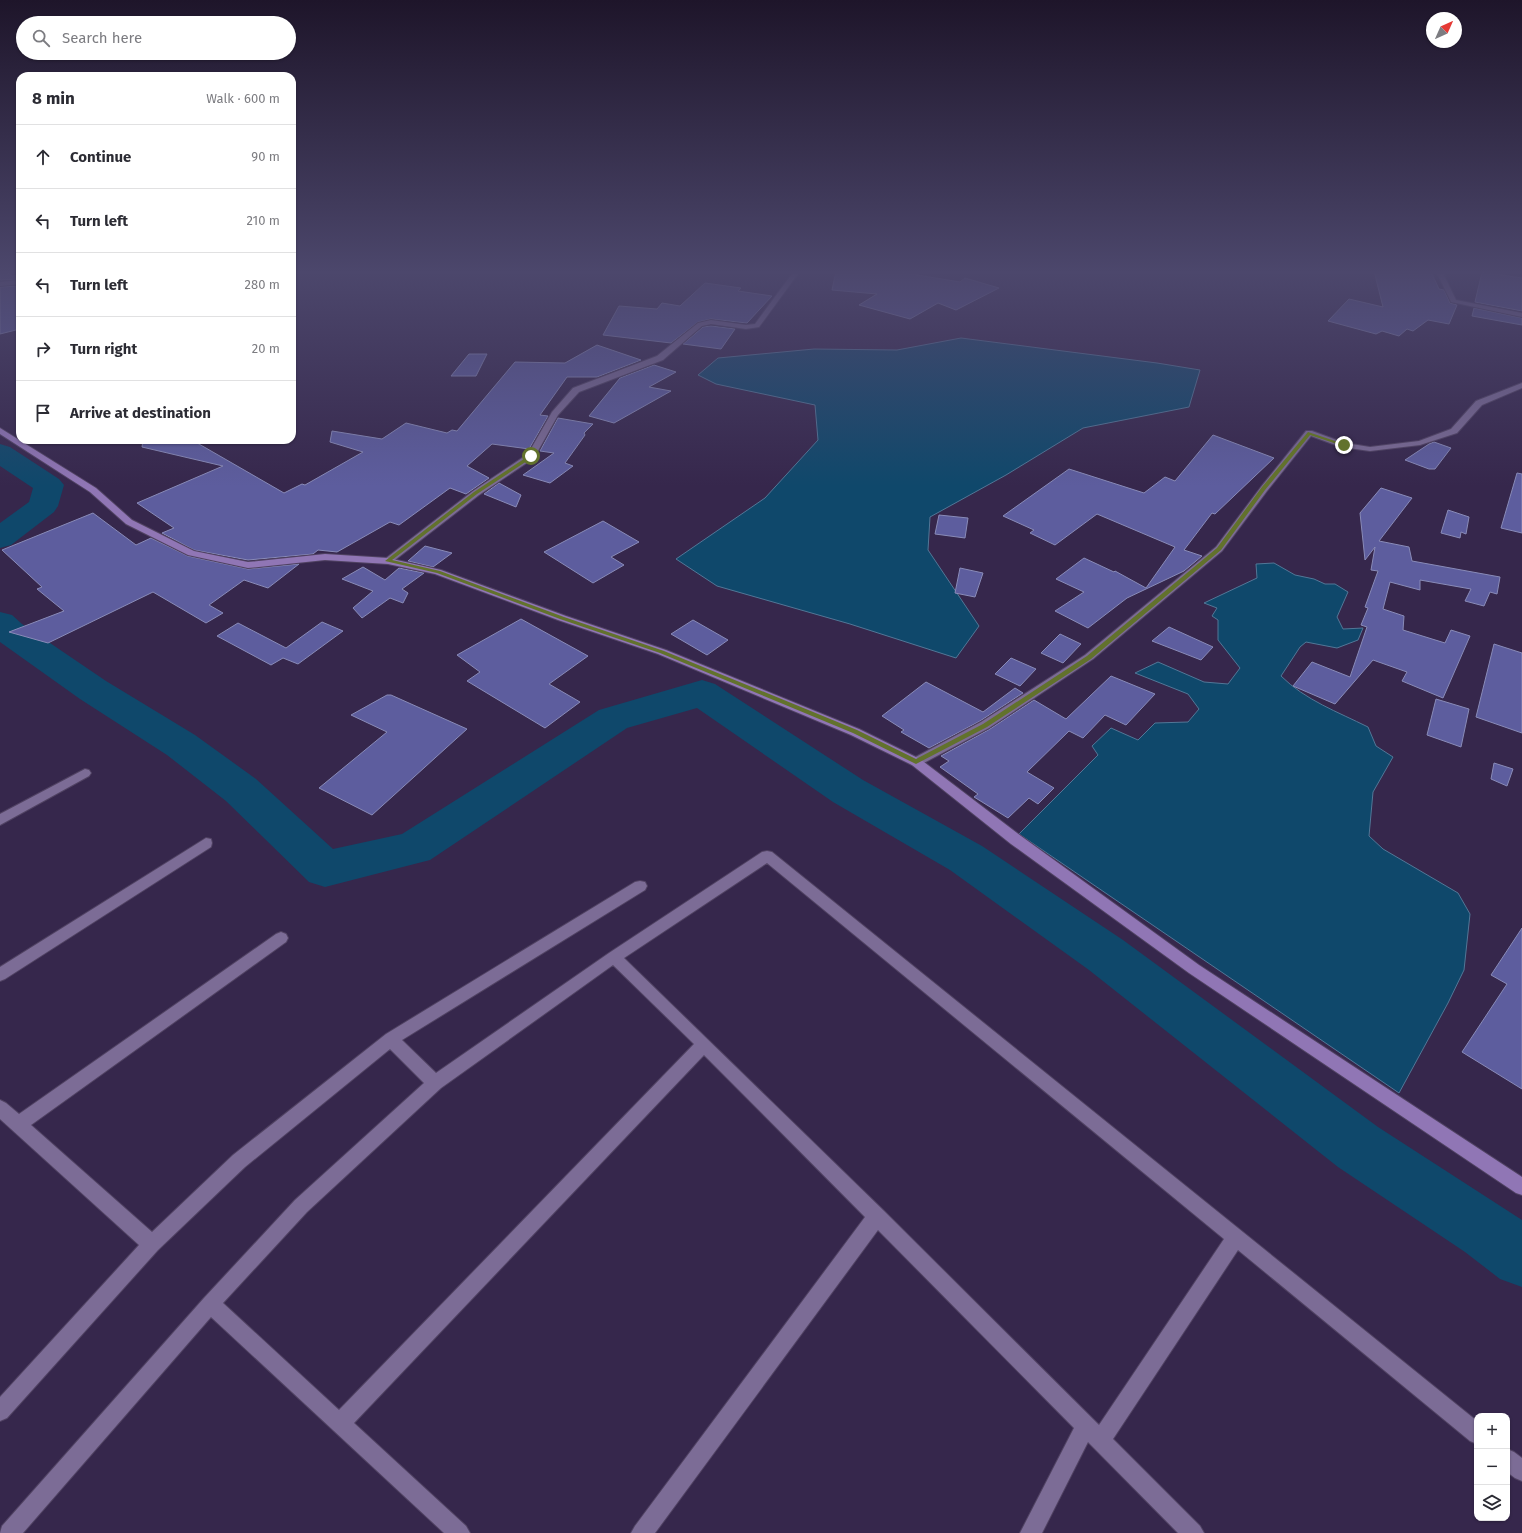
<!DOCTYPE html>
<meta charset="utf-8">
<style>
:root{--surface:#fff;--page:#f7f7f7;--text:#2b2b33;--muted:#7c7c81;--line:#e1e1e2}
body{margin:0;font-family:"Fira Sans",sans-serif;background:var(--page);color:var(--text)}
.controls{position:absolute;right:12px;bottom:12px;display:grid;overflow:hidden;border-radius:8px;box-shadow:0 1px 3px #0004}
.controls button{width:36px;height:36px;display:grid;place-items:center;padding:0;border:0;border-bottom:1px solid var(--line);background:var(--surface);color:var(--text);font:20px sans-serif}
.compass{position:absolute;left:1426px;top:12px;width:36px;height:36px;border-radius:50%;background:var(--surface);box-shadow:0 1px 3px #0004;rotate:45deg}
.stop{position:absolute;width:12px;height:12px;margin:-9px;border:3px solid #62722c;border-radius:50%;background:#fff}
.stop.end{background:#62722c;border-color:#fff;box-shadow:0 1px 4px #0008}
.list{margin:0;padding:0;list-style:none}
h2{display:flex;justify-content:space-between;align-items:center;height:52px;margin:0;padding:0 16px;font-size:17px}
h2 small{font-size:13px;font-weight:400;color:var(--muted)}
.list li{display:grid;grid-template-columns:26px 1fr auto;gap:12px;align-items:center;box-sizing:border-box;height:64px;padding:0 16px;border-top:1px solid var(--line)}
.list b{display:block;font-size:15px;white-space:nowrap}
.list em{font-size:13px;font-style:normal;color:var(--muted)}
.icon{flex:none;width:22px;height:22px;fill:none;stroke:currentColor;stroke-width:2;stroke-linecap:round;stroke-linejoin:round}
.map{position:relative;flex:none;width:1522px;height:1533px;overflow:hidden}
.search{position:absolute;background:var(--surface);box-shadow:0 1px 3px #0004;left:16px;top:16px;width:280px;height:44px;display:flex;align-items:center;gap:10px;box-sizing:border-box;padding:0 14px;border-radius:22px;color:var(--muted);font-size:15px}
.panel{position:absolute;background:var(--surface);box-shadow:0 1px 3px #0004;left:16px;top:72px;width:280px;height:372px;border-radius:12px}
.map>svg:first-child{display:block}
.water{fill:#0f486b;stroke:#527797}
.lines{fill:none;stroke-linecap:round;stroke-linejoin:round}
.river{fill:#0f486b;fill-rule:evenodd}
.building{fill:#5d5d9e;stroke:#898bb8}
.street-casing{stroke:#504262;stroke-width:2}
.secondary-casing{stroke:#504262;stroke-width:2}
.street{fill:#7c6c96;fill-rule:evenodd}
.secondary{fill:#9076b5;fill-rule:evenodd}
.route{fill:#62722c}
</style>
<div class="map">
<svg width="1522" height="1533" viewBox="0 0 1522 1533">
<rect width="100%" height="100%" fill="#36274c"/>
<path class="water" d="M961,338L1157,363L1200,370L1189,407L1083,428L1006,475L930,517L928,550L979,626L956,658L850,624L717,586L676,559L765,498L818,440L815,405L716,384L698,375L718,358L814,349L897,350Z
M1274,563L1295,575L1314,579L1325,584H1335L1348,592L1337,617L1343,629L1363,628L1358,640L1337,648L1306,642L1300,647L1281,676C1305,700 1338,712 1368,727L1376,746L1393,757L1373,792L1369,836L1383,849L1458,893L1470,914L1464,970L1448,1003L1399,1093L1019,834L1098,755L1092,746L1111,728L1138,740L1155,723L1188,722L1199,709L1188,694L1135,673L1158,662L1204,682L1228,684L1240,668L1218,640V620L1212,616L1217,608L1204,603L1257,578L1256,564Z"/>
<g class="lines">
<path class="river" d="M0,444L10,447L59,479L64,485L58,506L54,512L11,545L0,548V523L29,502L33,488L0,466Z
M0,612L12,615L22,624L106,681L195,735L256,779L333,849L402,834L599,710L702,680L715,684L863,780L982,846L1123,940L1378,1127L1522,1220V1287L1500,1279L1465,1252L1338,1167L1089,970L950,870L833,802L697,708L627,728L430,860L325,887L309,882L226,801L167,755L80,699L0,642Z"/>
</g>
<path class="building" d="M0,271H5L12,276L20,275V279L0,280Z
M836,271H893L960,282L965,278L999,288L956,310L938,303L910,319L859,305L877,294L832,290Z
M1374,271H1429L1430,274H1432L1439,289L1444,290L1450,303L1457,305L1449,324L1428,320L1413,331L1407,329L1399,336L1382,331L1376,334L1328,321L1349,299L1383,307Z
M1482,272L1522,278V311L1475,302Z
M705,283L741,288L738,291L772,296L747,323L711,319L698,322L671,343L603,335L619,306L657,309L662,303L680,306Z
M20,286V329L0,334V287Z
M1474,308L1522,318V325L1472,316Z
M711,326L735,329L721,349L683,344L703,327Z
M597,345L641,360L597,377H567L540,415L548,416L529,449L492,444L467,466L489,478L466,494L450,488L399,525L390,522L337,552L318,550L313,554L248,560L194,550L162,533L174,528L137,503L223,466L142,447L143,440H192L284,493L302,484L305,485L363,452L330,442L332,431L382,439L406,423L447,433L452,430L457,431L515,362L565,363Z
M469,354H487L476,376H451Z
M654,365L676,372L649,387L671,391L614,423L589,416L620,378Z
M558,418L593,424L584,433L585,435L565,463L573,466L550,483L523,475L554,453L540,451Z
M1213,435L1274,458L1215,514L1212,513L1184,550L1202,556L1184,571L1127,598L1088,628L1055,611L1084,592L1056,579L1084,558L1114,572L1115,571L1146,588L1175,547L1097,514L1055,545L1030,533L1034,530L1003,516L1069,469L1144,493L1165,477L1175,481Z
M1434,442L1451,448L1435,469H1429L1405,460L1429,444Z
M1517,473L1522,474V533L1501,528Z
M499,483L521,495L516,507L484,494Z
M1381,488L1412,498L1379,541L1409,547L1412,561L1500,577L1497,594L1490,592L1484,606L1465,601L1471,589L1420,580V590L1390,582L1383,609L1404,616L1403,630L1445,643L1451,630L1470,636L1443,698L1402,681L1407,672L1373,660L1335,704L1293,686L1312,662L1350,677L1367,627L1361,625L1368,608L1365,607L1378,571L1371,570L1375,547L1365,560L1360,513Z
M1448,510L1469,517L1466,534L1461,532L1460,538L1441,533Z
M93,513L136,545L151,538L188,556L248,569L299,564L268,588L244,580L209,605L223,613L206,623L153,592L48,643L9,632L64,611L37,589L42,587L2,550Z
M939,515L968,518L965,538L935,534Z
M603,521L639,542L611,557L624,565L593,583L544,552Z
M425,546L452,553L433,567L408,561Z
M363,567L385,580L399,568L424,573L402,589L408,593L403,603L390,598L362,618L353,608L373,591L342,579Z
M960,568L983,573L975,597L955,593Z
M521,619L588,656L549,684L580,702L545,728L467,681L480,672L457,655Z
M693,620L728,640L707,655L671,634Z
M322,622L343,631L298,664L283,658L271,665L217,636L238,623L286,648Z
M1169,627L1213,647L1201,660L1152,641Z
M1060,634L1081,644L1063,663L1041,653Z
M1494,644L1522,653V733L1476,717Z
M1011,658L1036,669L1020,686L995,674Z
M1111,676L1155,694L1126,725L1105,715L1083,738L1069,731L1027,772L1054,788L1038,804L1029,798L1008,818L974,797L978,794L940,767L949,761L941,756L990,729L1034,700L1066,719Z
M926,682L983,712L1015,688L1023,693L980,721L929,748L901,732L904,730L882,716Z
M387,695H391L467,729L372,815L319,788L387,732L351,715Z
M1436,699L1469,709L1461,747L1427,735Z
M1494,763L1513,769L1507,786L1491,779Z
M1522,928V1089L1462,1052L1507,984L1491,975Z"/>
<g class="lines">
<defs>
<path id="street" d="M794,271H800L759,327L746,329L711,324L702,326L663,360L579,392L558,415L534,458L479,495L391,563H385L383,561L385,559L473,491L528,454L552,412L573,388L657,356L698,323L711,320L746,325L755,324Z
M1436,271H1442L1456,300L1522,313V317L1451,302Z
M20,280V284L0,286V282Z
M1522,383V388L1482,405L1457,433L1420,445L1370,451L1341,447L1311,436L1267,491L1222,551L1093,659L989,728L920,765L916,766L912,765L910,762L912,759L981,722L1085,655L1216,547L1261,487L1306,431H1312L1345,443L1370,447L1419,441L1451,429L1476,401Z
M85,769L89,770L91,773L89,776L0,825V814Z
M206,838L211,839L212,843L211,847L5,979L0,981V967Z
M767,851L772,852L1477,1421V1444L1470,1441L1238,1250L1113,1439L1200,1526L1204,1533H1178L1088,1442L1042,1533H1020L1074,1428L878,1230L655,1533H631L635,1526L865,1217L704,1055L354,1423L466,1526L470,1533H444L211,1317L23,1533H0L2,1526L204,1298L295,1200L424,1083L390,1049L245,1167L158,1250L7,1418L0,1421V1397L139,1245L0,1119V1100L6,1103L19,1114L276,934L281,932L286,934L288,938L286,942L31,1125L152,1232L233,1155L386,1034L635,882L640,881L645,882L647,886L645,890L402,1040L436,1073L609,953L762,852ZM767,863L1224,1239L1099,1425L883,1210L624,958ZM613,965L694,1044L339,1410L223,1303L307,1212L441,1088Z
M1507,1449L1514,1452L1522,1458V1481L1515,1478L1507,1472Z"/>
<path id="secondary" d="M0,428L96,488L132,520L194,551L248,562L325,554L388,558L441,570L566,616L666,650L859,729L920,759L1021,836L1199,965L1522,1177V1195L1516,1193L1189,973L1011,844L912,765L851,735L658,654L558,620L435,574L388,564L325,560L248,568L188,555L126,524L90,492L0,434Z"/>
</defs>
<use href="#street" class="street-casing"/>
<use href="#secondary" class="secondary-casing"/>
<use href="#street" class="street"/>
<use href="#secondary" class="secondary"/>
</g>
<linearGradient id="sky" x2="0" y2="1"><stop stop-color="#1e152a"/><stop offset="0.56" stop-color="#4c476c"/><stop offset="1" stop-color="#4c476c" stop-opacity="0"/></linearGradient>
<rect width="1522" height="486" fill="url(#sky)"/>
<path class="route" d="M1308,432L1347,445L1343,446L1310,435L1265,490L1221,550L1091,659L987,727L916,764L853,733L660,653L560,619L437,573L385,561L474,492L530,455H533V457L477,494L392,560L440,571L564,617L664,651L857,730L916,759L983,724L1087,656L1217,548L1262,487Z"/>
</svg>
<div class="controls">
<button>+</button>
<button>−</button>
<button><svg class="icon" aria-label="layers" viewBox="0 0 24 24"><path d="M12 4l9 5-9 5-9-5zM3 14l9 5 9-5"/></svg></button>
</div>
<svg class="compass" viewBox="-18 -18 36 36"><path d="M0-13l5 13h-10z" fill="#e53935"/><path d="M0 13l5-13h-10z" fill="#7c7c81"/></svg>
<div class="stop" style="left:531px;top:456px"></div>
<div class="stop end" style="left:1344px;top:445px"></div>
<div class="search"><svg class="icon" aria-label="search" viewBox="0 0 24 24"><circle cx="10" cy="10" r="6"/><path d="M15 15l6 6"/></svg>Search here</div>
<section class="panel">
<h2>8 min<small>Walk · 600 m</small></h2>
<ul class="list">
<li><svg class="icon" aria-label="ahead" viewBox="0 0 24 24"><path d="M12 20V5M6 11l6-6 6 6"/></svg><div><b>Continue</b></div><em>90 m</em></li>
<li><svg class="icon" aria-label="left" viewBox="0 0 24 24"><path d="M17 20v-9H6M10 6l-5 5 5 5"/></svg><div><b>Turn left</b></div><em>210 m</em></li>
<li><svg class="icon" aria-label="left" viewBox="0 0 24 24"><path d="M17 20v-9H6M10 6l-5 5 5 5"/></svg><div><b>Turn left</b></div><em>280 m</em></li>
<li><svg class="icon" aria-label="right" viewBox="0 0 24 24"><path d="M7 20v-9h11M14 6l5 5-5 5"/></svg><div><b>Turn right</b></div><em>20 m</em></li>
<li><svg class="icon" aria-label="arrive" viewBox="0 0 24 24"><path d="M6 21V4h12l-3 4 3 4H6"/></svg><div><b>Arrive at destination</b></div></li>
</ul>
</section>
</div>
